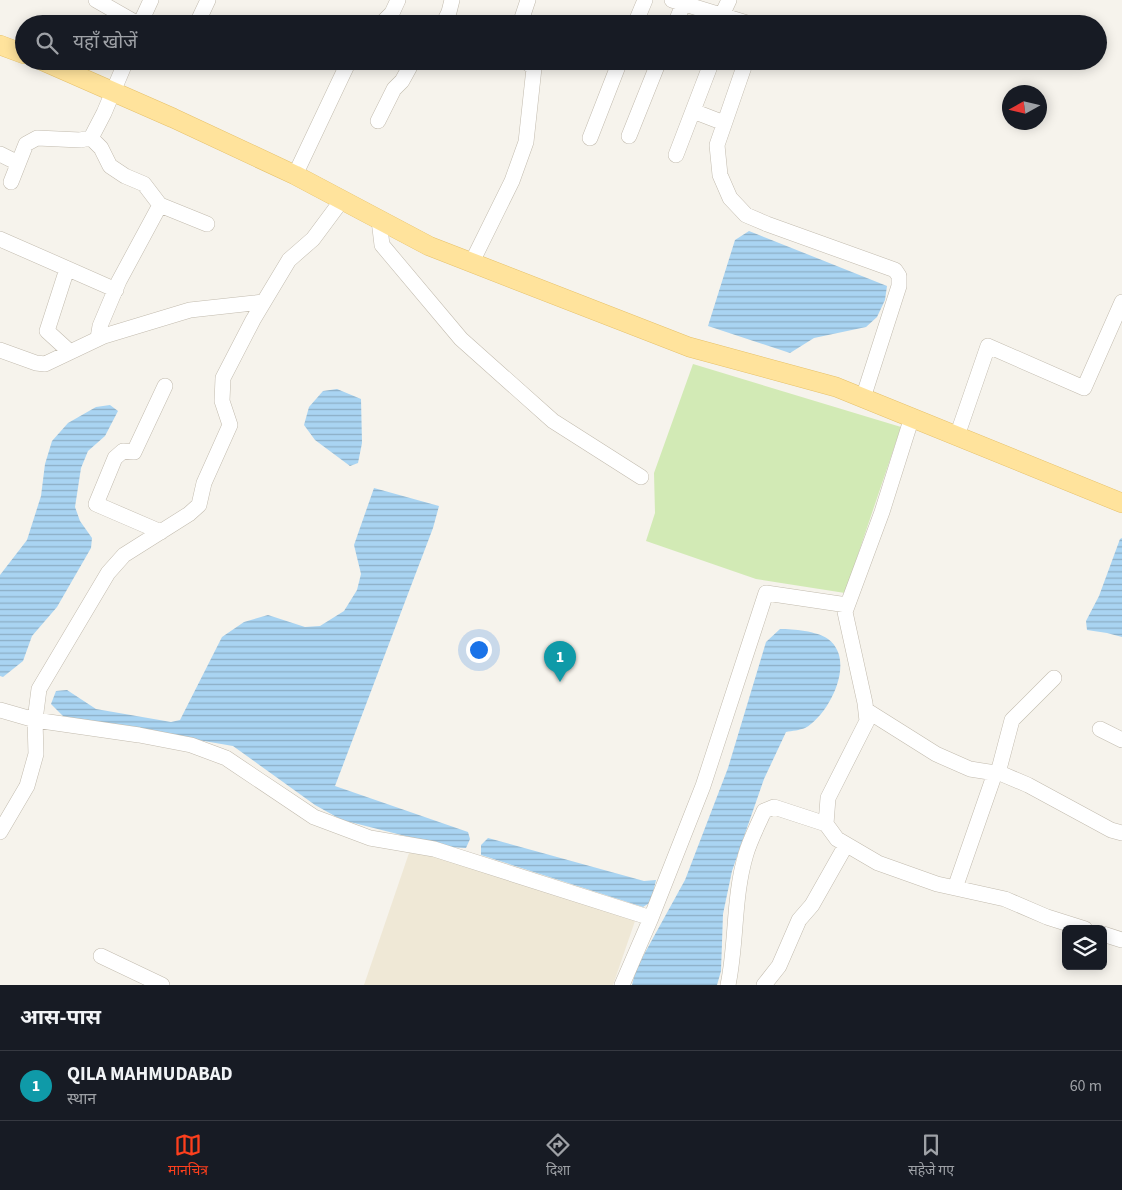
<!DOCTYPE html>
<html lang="hi">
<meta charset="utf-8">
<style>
:root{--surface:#171b24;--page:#20242c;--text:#f1f3f6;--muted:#9ea1a6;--line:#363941;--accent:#fc3f1d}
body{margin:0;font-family:"Source Sans 3","Noto Sans Devanagari",sans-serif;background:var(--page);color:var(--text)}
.controls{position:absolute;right:15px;bottom:15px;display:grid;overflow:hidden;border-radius:8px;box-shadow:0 2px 12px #0003}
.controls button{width:45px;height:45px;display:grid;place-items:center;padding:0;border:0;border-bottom:1px solid var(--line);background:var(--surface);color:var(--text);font:25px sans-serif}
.compass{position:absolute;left:1002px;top:85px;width:45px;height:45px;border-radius:50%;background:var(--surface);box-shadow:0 2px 12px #0003;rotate:262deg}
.you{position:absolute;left:478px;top:649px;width:18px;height:18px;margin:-12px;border:4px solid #fff;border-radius:50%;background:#1a73e8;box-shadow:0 0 0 8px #1a73e833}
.badge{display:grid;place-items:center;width:32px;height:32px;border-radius:50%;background:var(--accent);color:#fff;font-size:16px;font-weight:700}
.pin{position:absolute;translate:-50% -41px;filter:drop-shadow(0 1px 2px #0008)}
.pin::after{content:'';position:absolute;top:26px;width:18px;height:15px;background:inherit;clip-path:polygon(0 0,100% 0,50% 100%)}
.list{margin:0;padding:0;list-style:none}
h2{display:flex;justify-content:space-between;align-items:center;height:65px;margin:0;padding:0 20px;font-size:21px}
h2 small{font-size:16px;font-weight:400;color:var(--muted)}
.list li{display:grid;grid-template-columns:32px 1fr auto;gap:15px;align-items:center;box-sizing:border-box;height:70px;padding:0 20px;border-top:1px solid var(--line)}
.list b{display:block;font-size:19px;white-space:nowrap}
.list p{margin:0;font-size:16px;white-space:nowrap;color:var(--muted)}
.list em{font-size:16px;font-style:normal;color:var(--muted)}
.icon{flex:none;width:28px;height:28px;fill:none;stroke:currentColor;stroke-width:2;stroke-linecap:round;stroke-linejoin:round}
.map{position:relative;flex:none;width:1122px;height:985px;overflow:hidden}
.search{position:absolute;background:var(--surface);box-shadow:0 2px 12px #0003;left:15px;right:15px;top:15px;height:55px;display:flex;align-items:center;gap:12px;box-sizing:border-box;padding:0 18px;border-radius:28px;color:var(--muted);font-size:19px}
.sheet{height:135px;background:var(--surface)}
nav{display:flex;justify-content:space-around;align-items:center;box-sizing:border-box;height:70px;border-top:1px solid var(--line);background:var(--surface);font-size:14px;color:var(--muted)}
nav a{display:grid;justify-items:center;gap:2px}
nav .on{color:var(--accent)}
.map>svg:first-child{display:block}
.education{fill:#efe8d6}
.green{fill:#d2eab5}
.water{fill:url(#water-rules)}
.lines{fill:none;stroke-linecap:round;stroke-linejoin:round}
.minor-casing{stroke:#c2bbae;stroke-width:16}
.major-casing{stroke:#e6c16a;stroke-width:20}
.minor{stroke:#fff;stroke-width:15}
.major{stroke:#ffe39c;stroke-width:19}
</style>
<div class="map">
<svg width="1122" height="985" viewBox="0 0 1122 985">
<defs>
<pattern id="water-rules" width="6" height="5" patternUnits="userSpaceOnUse" patternTransform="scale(1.25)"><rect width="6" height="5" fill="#a9d4f2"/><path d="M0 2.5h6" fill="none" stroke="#8caec5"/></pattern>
</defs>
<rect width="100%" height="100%" fill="#f6f3ec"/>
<path class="education" d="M409,853L438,856L635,921L613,985H364Z"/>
<path class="green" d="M693,364L901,427L845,593L756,579L646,541L655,513L654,473Z"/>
<path class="water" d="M749,231L887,286L885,300L877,317L866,327L814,338L790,353L708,326L735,240Z
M337,389L361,399L362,443L358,463L350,466L315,440L304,425L309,407L323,391Z
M110,405L118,411L105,436L88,451L81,468L75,507L80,521L92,538L91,548L57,607L32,636L23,661L3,677L0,676V575L27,540L41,496L45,464L52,441L68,423L96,407Z
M374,488L439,506L433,528L335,786L468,832L470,839L466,848L449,847L342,820L315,805L233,746L64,717L51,704L56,691L67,690L96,709L171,722L180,720L222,637L244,622L268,615L305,627L320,626L344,611L357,590L361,574L354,545Z
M1122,538V637L1107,633L1087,630L1086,621L1099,596L1120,539Z
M780,629C793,629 817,631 828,639C857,660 829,715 805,728C800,730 792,731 786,732L764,779L732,871L723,914L721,971L717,985H632L636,969L685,880L728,768L766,642Z
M488,838L644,881L656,880L651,902L643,907L481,855V845Z"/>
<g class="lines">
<defs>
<path id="minor" d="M96,0L138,24
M672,0L750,24
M722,15L729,0
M200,17L208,0
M140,24L151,0
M381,24L392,13L398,0
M443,24L449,12L452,0
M520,24L528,0
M635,24L645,0
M675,24L685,0
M746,61L717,145L720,175L730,198L746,215L767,224L895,270L899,276V286L863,398
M693,111L724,123
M378,121L394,89L402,81L413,61
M629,136L659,61
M91,138L101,148L110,166L125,176L144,184L160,205L207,224
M590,138L620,61
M0,154L18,163
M676,155L712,61
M295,175L349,61
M11,182L26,144L37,138L80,140L91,138L104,113L126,61
M379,220L382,245L461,339L553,421L641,477
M0,239L116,290
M472,262L512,181L526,142L534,68L525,61
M67,269L47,331L70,352
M98,338L100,326L119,281L160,205
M0,350L36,363L45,364L104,336L190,310L263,302
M912,417L882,512L845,612L865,703L867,721L828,798L826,824L837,839L878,863L937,884L1005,899L1047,917L1085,929
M957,436L988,346L1084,388L1122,302
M161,532L96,504L115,458L123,451L134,452L165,386
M0,710L35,720L139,735L191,745L226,758L314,817L370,838L434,849L651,918
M866,710L936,754L970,769L1002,774L1028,785L1111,830L1122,833
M1100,729L1122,740
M998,773L1012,720L1054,678
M0,832L27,786L36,754L35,720L39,689L108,573L124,555L189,514L199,505L204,483L230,425L222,401L223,378L253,320L289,260L313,239L342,200
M955,888L995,773
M1103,934L1122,940
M101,956L162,985
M622,985L651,918L703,786L766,593L847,605
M728,985C737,942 733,897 746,854C750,840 758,825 764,811L774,807L826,824
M764,985L779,966L799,920L812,905L846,845"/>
<path id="major" d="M0,45L24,54
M43,61L173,118L295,175L429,246L689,347L836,387L1122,503"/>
</defs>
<use href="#minor" class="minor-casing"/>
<use href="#major" class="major-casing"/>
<use href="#minor" class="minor"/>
<use href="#major" class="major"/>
</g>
</svg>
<div class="controls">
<button><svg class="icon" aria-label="layers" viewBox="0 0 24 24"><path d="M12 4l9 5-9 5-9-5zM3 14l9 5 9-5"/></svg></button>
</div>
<svg class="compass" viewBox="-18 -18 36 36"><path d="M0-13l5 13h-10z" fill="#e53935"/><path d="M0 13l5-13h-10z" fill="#9ea1a6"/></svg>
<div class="you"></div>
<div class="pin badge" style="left:560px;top:682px;background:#0f9aa8">1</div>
<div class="search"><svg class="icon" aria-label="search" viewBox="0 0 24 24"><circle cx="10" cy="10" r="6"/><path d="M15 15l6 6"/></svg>यहाँ खोजें</div>
</div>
<section class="sheet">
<h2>आस-पास<small></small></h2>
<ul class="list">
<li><span class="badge" style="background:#0f9aa8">1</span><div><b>QILA MAHMUDABAD</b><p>स्थान</p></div><em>60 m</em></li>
</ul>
</section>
<nav>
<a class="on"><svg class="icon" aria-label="map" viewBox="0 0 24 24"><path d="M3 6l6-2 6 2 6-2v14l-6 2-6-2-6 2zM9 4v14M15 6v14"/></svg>मानचित्र</a>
<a><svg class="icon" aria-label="directions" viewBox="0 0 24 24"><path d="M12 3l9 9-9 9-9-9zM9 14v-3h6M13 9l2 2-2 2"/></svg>दिशा</a>
<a><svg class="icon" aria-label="saved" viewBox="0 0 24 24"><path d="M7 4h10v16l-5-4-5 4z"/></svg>सहेजे गए</a>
</nav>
